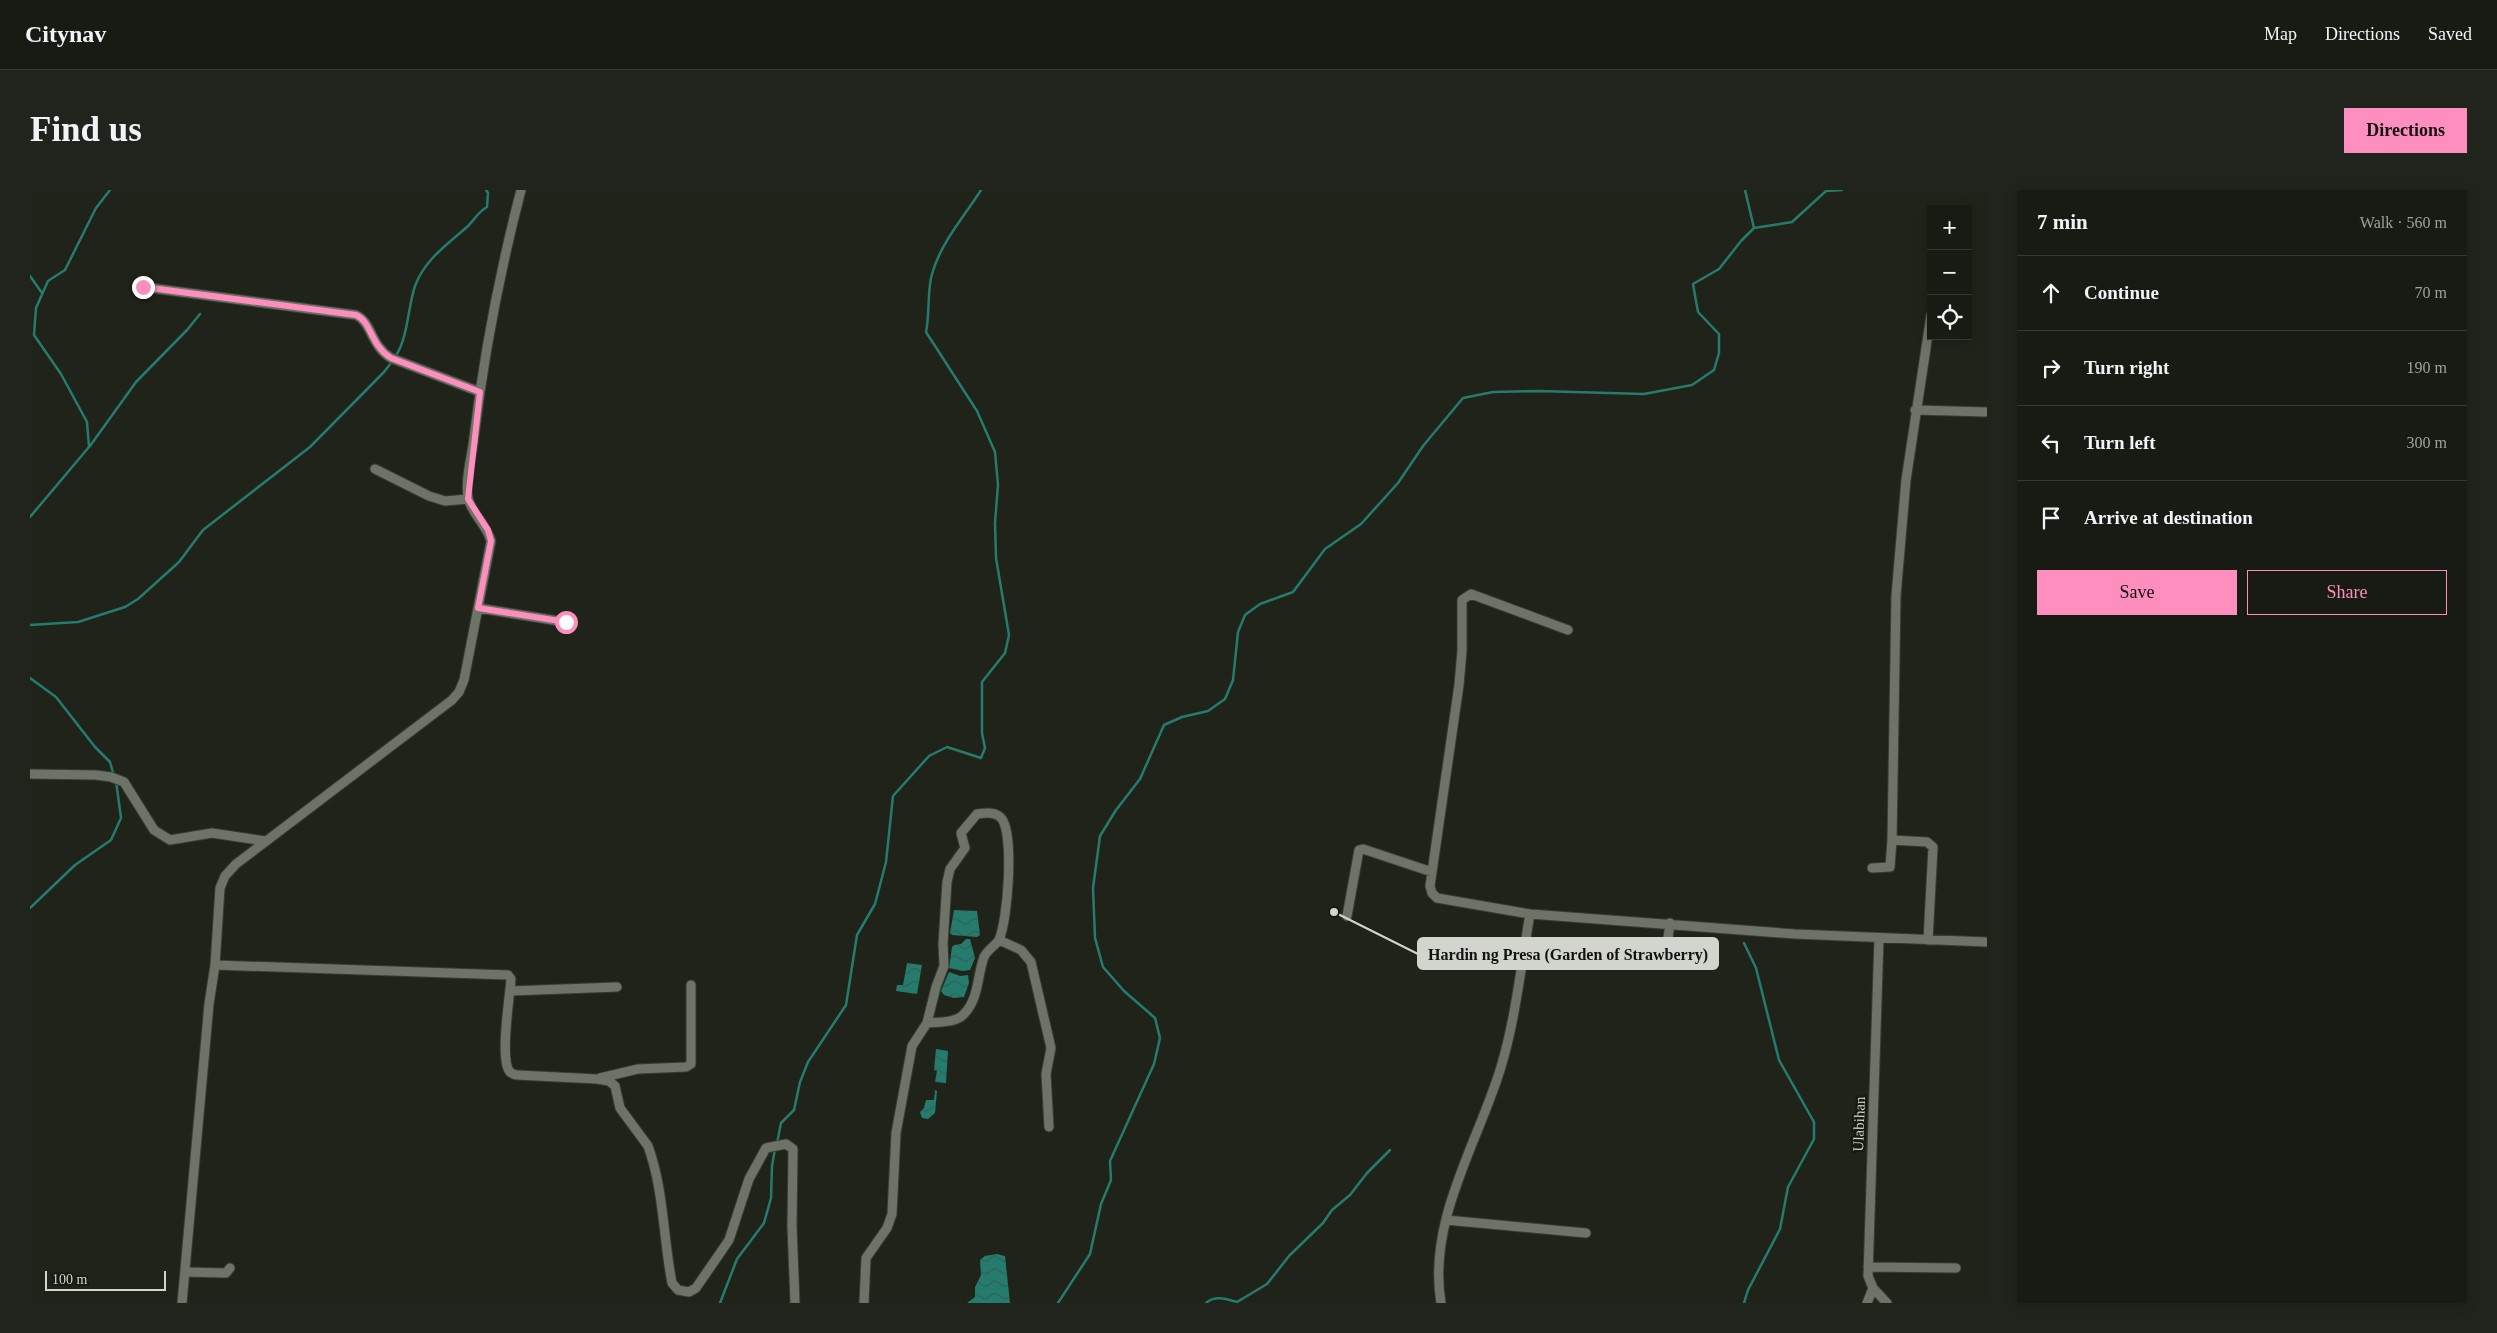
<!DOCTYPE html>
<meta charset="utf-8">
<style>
:root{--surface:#181a14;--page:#21231d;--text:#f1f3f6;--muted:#9fa1a0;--line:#363834;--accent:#fe8ebd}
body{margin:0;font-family:Georgia,serif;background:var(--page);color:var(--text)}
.controls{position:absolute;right:15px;top:15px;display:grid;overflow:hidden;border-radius:0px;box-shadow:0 2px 12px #0003}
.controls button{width:45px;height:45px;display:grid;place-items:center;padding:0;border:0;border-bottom:1px solid var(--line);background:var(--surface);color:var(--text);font:25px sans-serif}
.scale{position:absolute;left:15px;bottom:12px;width:121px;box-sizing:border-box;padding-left:5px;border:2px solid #d2d4ce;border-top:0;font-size:14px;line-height:18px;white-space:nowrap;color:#d2d4ce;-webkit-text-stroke:4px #161a11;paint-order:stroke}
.stop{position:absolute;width:15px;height:15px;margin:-11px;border:4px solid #fe8ebd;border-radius:50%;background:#fff}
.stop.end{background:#fe8ebd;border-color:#fff;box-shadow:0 1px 5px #0008}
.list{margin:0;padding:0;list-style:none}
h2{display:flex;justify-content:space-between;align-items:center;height:65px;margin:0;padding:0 20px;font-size:21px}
h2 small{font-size:16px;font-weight:400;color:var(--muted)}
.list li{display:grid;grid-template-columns:32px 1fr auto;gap:15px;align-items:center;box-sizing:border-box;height:75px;padding:0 20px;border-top:1px solid var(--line)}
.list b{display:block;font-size:19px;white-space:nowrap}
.list em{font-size:16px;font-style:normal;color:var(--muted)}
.actions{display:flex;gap:10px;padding:15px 20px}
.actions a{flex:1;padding:11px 0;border:1px solid var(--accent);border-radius:0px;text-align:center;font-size:18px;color:var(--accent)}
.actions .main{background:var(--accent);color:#111}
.icon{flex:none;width:28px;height:28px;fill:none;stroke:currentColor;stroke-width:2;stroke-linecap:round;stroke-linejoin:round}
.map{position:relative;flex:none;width:1957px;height:1113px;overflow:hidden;border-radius:0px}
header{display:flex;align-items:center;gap:30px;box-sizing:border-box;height:70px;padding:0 25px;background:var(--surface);border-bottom:1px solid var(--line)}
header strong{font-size:24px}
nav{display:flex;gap:28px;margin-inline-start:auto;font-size:18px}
.intro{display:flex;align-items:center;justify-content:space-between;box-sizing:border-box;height:120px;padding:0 30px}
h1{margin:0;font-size:35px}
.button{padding:12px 22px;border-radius:0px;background:var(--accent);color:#111;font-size:18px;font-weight:700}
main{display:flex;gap:30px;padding:0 30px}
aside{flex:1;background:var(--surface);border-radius:0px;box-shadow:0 2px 12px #0003}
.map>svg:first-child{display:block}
.water{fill:url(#water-waves)}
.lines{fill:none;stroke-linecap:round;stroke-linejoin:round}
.stream{stroke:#257b6c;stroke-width:2.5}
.minor-casing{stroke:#393d35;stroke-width:11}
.minor{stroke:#6e7367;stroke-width:9}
.route{stroke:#fe8ebd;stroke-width:6}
.labels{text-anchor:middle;stroke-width:4.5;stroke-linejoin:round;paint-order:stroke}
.street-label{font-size:15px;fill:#d2d4ce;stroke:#161a11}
.leader{fill:none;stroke:#d2d4ce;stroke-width:2}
.callout-dot{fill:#d2d4ce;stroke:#161a11;stroke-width:2}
.callout{fill:#d2d4ce;stroke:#d2d4ce;stroke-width:2}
.callout-label{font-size:16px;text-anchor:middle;font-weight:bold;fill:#111}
</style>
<header>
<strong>Citynav</strong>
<nav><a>Map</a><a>Directions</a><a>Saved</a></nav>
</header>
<div class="intro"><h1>Find us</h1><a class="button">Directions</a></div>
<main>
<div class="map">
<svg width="1957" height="1113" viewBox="0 0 1957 1113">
<defs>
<pattern id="water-waves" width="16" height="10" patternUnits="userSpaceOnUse" patternTransform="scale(1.25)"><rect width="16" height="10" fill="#257b6c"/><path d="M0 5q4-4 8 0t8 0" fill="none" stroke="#2f635a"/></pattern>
</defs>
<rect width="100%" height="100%" fill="#20231a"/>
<path class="water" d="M924,720L947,721L950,745L947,747L922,745L920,743Z
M936,749H940L945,768L940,780L932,781L919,778L922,757L924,755L931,754Z
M877,773L892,775L887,804L866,801L867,795H873Z
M919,782L930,786L938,785L939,793L934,807L924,808L914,805L911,801Z
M906,859L918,861L916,893L905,892L907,881L904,880Z
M905,900L907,901L905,923L898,929L892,928L890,922L894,918L896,910H904Z
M967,1064L975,1066L980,1113H937L945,1107V1097L951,1085L950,1070L955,1066Z"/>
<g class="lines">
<path class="stream" d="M1715,0L1724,38
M0,86L12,103
M367,164C378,145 378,117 385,96C395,69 417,55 438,36C445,29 448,22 457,17L458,3L456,0
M60,256L106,192L157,140L170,124
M0,327L59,257L57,232L31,184L4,145L6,118L18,91L35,80L66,18L80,0
M0,435L48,432L95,417L108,409L149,372L173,340L280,257L354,182L361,173
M0,488L26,507L65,557L80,572L84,586
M0,718L45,675L81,650L91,628L86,591
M1714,753L1726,778L1749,870L1784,932V949L1758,997L1750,1039L1718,1100L1714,1113
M747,953L751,933L764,920L770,892L778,872L816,815L827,745L845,714L856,672L863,606L899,566L917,557L951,568L955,558L952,543V492L975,463L979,445L966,368L965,333L968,295L965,262L947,221L896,142C900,123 897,101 902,84C911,52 934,27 951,0
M690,1113L707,1069L734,1033L741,1008L742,976L745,959
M1028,1113L1060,1064L1071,1014L1081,990L1080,971L1124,874L1130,848L1125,828L1094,801L1073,777L1065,748L1063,698L1070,646L1086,620L1110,589L1134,535L1152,527L1178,521L1195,509L1203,490L1208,442L1215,425L1230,414L1263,402L1295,359L1331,334L1368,293L1393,256L1433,208L1463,202L1509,201L1614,204L1662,195L1684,180L1689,163V144L1668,122L1663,94L1689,79L1711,51L1724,38L1762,32L1796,1L1812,0
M1176,1113C1185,1105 1196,1109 1207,1112L1237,1094L1259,1066L1293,1033L1302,1020L1320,1005L1337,983L1360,960"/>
<defs>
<path id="minor" d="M113,97L326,125C342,132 340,155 361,168L450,202
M1885,220L1957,222
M345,279L399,306L415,311L438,309
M448,418L535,432
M1538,440L1441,404L1432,410V461L1429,495L1400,696L1402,703L1407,708L1500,724L1765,744L1957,752
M0,584L66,585L81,587L94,592L124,640L140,650L182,643L235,651
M1842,678L1860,677L1862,650
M1317,726L1329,660L1333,659L1402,682
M1849,748L1838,1086L1843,1098L1857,1113
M969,750L991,760L1001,772L1021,858L1016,884L1019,937
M1898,750L1903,657L1897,652L1862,650L1866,406L1876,290L1901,125
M1613,760L1623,755L1637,756L1640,733
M1635,773L1637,756
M185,775L478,785L481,789C480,806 469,870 480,882C481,883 485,885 487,885L567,889L579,891L585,896L590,918L618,956C634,1000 633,1047 642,1093L648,1100L659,1102L666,1098L699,1050L719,989L736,958L756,954L763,959L762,1036L765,1113
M480,801L587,797
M570,888L608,879L656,877L661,874V795
M1416,1030L1556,1043
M1838,1077L1926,1078
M155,1082L196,1083L200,1078
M152,1113L179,814L185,775L190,698L195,686L206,674L422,510L429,502L434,490L461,351C457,335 441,323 438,308C435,289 442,266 444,247C454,164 470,81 491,0
M834,1113L836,1068L857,1038L862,1024L866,943L882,856L897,833L906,797L914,776L913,754L917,692L920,679L935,658L931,643L947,624C955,623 966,621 972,629C984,647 978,729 969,750C965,756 957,760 954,767C947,786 949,809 934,824C926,833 908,832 897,833
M1411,1113C1397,1031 1448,953 1471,877C1486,827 1491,775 1500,724
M1837,1113L1843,1098"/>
</defs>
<use href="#minor" class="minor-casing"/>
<use href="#minor" class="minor"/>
</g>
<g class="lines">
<path class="route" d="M113,97L326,125C342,132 340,155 361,168L450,202L438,309L458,340L461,351L448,418L536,432"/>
</g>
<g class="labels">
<g class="street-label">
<text transform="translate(1829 934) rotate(-88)" y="5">Ulabihan</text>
</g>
</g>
<path class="leader" d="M1304 722L1388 764"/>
<circle class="callout-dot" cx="1304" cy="722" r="5"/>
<rect class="callout" x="1388" y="748" width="300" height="31" rx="5"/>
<g class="callout-label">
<text x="1538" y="770">Hardin ng Presa (Garden of Strawberry)</text>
</g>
</svg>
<div class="controls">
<button>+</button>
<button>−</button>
<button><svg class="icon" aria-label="locate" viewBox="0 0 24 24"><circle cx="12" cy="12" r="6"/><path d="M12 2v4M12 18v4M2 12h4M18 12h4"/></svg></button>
</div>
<div class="scale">100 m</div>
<div class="stop" style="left:536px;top:432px"></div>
<div class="stop end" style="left:113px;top:97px"></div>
</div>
<aside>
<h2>7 min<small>Walk · 560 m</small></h2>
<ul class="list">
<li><svg class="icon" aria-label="ahead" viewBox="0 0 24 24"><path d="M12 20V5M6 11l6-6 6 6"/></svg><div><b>Continue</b></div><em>70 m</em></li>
<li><svg class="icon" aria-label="right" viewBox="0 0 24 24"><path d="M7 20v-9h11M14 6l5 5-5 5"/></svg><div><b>Turn right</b></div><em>190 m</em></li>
<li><svg class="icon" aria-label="left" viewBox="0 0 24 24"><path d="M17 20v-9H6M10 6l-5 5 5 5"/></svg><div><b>Turn left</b></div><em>300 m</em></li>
<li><svg class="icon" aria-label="arrive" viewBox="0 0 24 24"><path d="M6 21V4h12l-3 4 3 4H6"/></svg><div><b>Arrive at destination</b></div></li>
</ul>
<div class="actions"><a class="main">Save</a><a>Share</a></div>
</aside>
</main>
